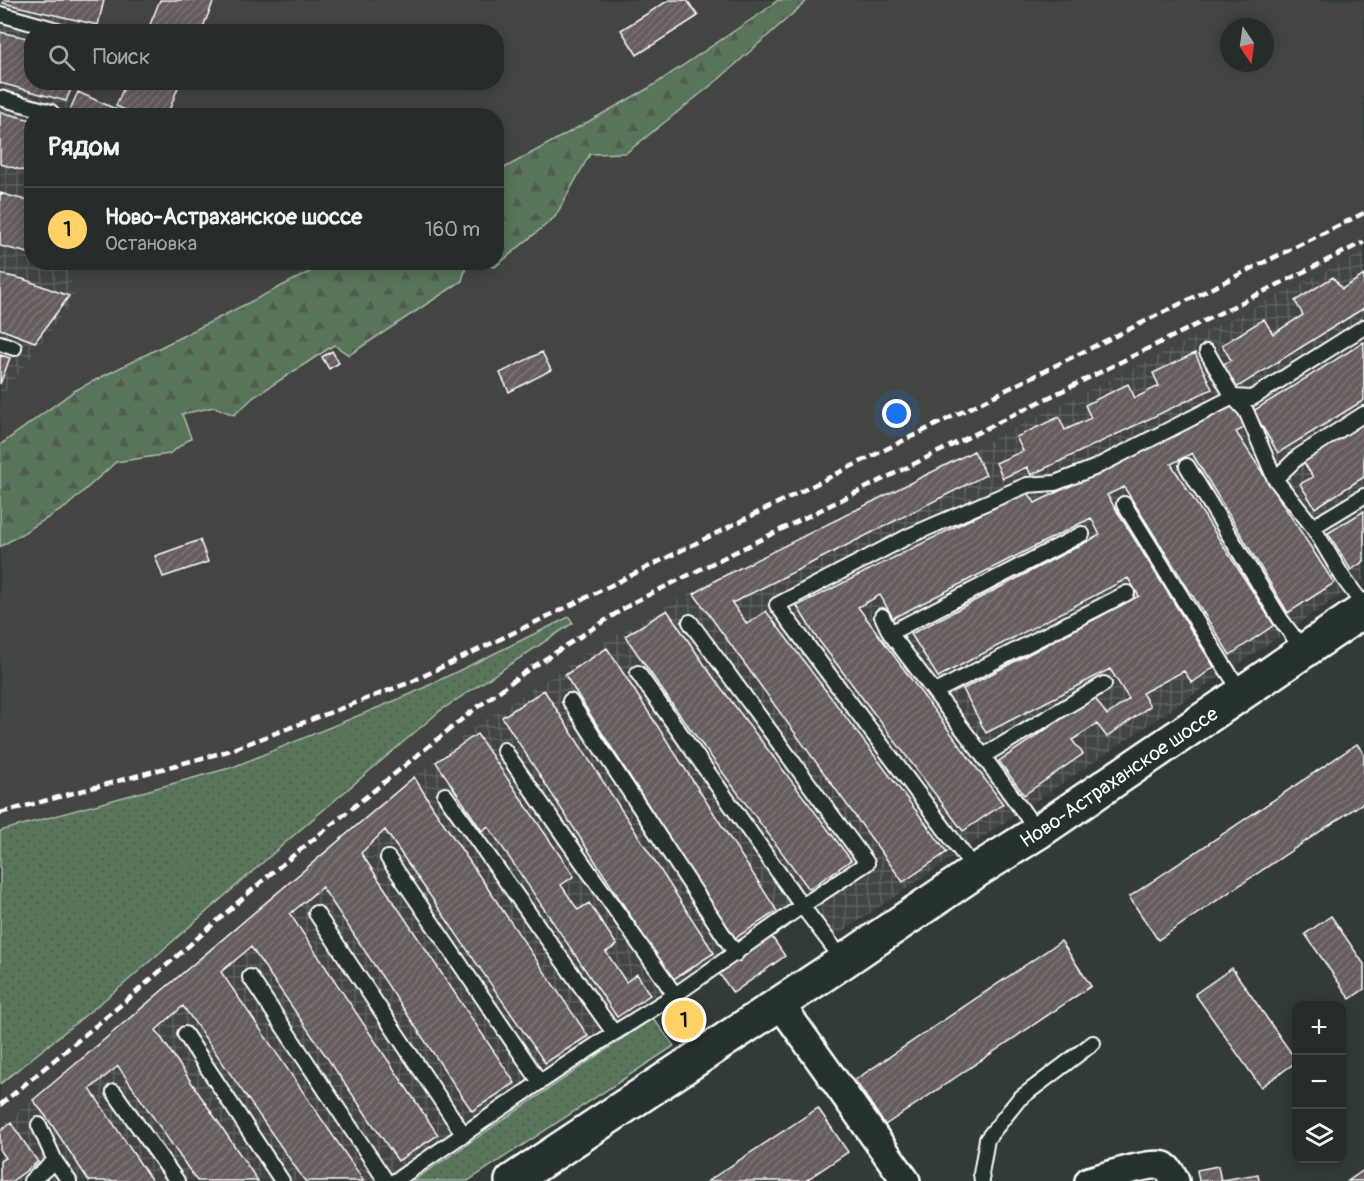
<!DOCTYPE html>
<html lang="ru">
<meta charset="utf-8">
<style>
:root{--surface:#262c29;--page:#2e3431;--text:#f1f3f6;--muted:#a4a7a8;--line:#424846;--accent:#ffd166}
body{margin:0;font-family:Pangolin,sans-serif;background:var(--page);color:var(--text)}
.controls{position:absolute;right:18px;bottom:18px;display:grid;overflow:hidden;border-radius:12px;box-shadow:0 3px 15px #0003}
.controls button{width:54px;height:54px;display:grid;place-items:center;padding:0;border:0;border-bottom:2px solid var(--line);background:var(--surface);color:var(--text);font:30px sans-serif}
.compass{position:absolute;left:1220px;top:18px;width:54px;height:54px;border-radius:50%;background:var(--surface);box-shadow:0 3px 15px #0003;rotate:167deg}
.you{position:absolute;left:897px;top:414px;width:21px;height:21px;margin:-15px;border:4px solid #fff;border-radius:50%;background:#1a73e8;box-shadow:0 0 0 9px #1a73e833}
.badge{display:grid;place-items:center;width:39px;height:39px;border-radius:50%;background:var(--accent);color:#111;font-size:20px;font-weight:700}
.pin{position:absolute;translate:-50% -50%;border:3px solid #fff;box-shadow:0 2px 6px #0006}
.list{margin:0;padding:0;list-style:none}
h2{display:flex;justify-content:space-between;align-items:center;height:78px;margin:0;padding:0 24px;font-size:26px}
h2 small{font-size:20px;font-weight:400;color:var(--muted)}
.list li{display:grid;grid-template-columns:39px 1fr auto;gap:18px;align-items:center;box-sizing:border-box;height:84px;padding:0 24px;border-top:2px solid var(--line)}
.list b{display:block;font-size:22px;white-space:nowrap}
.list p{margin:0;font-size:20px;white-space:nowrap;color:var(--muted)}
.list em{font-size:20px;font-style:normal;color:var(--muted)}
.icon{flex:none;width:33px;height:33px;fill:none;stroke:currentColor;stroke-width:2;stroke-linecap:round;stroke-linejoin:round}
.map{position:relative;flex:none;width:1364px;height:1181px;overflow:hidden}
.search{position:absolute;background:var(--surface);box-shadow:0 3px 15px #0003;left:24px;top:24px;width:480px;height:66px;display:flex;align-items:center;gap:15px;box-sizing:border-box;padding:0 21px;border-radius:24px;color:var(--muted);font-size:22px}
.panel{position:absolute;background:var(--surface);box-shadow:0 3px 15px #0003;left:24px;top:108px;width:480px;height:162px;border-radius:24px}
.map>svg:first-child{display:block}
.built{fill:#424542;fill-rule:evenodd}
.industrial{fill:url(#industrial-grid)}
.grass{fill:url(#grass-dots);stroke:#acbaac;stroke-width:1.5}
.forest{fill:url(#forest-firs);stroke:#acbaac;stroke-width:1.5}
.building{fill:url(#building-hatch);stroke:#fff;stroke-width:1.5}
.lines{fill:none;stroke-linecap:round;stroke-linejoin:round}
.service-casing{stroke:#fff;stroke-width:18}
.minor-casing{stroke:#fff;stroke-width:32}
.primary-casing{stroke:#fff;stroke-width:38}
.service{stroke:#26332d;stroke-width:14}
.minor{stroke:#26332d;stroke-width:27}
.primary{stroke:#26332d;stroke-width:33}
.rail{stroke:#fff;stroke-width:4.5;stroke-dasharray:9 4.5;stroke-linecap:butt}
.labels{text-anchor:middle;stroke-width:6;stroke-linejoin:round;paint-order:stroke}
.street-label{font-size:20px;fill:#fff;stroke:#26332d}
</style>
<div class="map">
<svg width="1364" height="1181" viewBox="0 0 1364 1181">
<defs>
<pattern id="industrial-grid" width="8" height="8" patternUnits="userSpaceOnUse" patternTransform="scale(1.5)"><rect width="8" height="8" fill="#424542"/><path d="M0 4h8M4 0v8" fill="none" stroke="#5e615e"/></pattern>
<pattern id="grass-dots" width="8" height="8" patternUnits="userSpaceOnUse" patternTransform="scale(1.5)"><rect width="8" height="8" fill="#59745a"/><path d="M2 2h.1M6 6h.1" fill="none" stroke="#515c52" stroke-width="1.8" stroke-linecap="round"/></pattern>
<pattern id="forest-firs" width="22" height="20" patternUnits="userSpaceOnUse" patternTransform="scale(1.5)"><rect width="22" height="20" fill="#59745a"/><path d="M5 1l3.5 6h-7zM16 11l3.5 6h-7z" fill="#515c52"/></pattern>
<pattern id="building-hatch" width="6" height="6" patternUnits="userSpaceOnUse" patternTransform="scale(1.5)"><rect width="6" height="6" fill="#665b5d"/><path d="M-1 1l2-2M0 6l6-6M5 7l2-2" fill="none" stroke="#7d7475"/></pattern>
</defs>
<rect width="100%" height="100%" fill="#333b37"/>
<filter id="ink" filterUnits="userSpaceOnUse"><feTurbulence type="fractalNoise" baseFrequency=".0167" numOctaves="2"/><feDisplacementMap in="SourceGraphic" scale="12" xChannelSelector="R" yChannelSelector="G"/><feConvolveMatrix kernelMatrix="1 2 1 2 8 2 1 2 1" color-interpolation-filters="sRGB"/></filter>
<g filter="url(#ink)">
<path class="built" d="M102,0H1364V252L999,436L722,574L598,646L475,726L0,1127V1084L124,984L301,829L441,710L573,623L569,617L411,694L233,767L0,831V397L4,393L76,296L66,263L496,262V116L64,115L78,83L496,82V32L94,31ZM1229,27H1265V63H1229Z"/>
<path class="industrial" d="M0,0H102L94,31L32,32V82L78,83L64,115L32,116V262L66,263L76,296L4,393L0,397Z
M1364,252V579L835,937L811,905L653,1018L413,1181H0V1127L475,726L598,646L722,574L999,436Z"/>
<path class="grass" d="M569,617L573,623L441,710L301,829L124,984L0,1084V831L233,767L411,694Z
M653,1018L674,1046L468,1181H413Z"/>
<path class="forest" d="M778,0H808L719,79L626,153L590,154L555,217L495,267L472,263L496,262L497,172L649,88L764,11Z
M327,263H467L462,281L349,355L334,345L254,397L234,415L214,407L182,414L191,438L169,454L116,462L66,507L0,547V445L74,391Z"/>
<path class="building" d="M4,0H104L98,25L3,3Z
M160,0H214L201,32H147Z
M669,0H687L698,16L637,55L621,30Z
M0,32L32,39V82H74L66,101L0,83Z
M126,82H180L167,116H139L116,106Z
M78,92L131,116H67Z
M0,112L32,120V173L0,164Z
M0,193L32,202V254L0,246Z
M0,274L23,279L69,296L35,342L0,329Z
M1364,275V308L1236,388L1222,365L1231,360L1222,345L1264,319L1273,334L1303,315L1295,301L1333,277L1342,289Z
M1364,342V400L1278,453L1253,411Z
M332,351L339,363L329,369L322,357Z
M542,352L551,370L509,392L500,373Z
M1195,353L1212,389L1031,475L1027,467L1003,478L996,463L1023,451L1016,437L1059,417L1065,430L1091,418L1085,405L1128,384L1135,398L1159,386L1153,373Z
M0,355L10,358L0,384Z
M1233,406L1246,427L1236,432L1334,583L1288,613L1192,453L1171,464L1274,625L1230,655L1124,487L1107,495L1214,667L1192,683L1184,671L1142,693L1150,706L1107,737L1097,724L1072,740L1083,754L1024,795L999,761L1094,697L1107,715L1129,699L1110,669L986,733L963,689L1139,596L1128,578L938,677L911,634L1100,535L1091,518L893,618L880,595L858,607L1003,804L963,831L814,634L797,606L1027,491L1035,503Z
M1364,423V477L1315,508L1300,484L1313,477L1303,461Z
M974,451L986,475L732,603L747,624L766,611L947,852L903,882L694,594L716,580Z
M1364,511V561L1351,570L1328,533Z
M200,540L208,562L163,577L155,556Z
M667,610L713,677L851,860L809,889L672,704L625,636Z
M607,648L777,911L734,939L565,675Z
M544,690L714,953L672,980L502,717Z
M477,734L574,876L561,885L578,910L589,903L617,945L606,952L626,982L637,974L650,995L617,1017L488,826L482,831L436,762Z
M1357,744L1364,754V802L1158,940L1129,897Z
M414,777L434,809L588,1036L545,1063L385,830L361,853L515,1083L472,1111L322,887L290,914L438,1135L398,1161L251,947L221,972L364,1181H305L183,1006L156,1030L258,1181H197L118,1066L90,1089L152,1181H89L48,1119L33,1100Z
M1331,916L1364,964V989L1350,999L1305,934Z
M770,934L785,956L733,993L718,972Z
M1061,941L1091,986L885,1125L855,1080Z
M1232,968L1296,1060V1062L1261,1087L1195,994Z
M818,1108L848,1152L805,1181H708Z
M11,1123L38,1162L12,1181H0V1161L5,1158L0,1151V1131Z
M1218,1166L1221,1181H1199L1197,1170Z
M1364,1170V1181H1348Z
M1258,1174L1259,1181H1223L1222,1180Z"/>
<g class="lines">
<defs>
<path id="service" d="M0,14L64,32
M0,98L51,112
M0,343L14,348
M1207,352L1233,397L1246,411L1275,479L1313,527
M1187,466L1281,620L1305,652
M1275,479L1299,456L1364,414
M1364,496L1313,527L1344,579L1364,606
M1124,504L1221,661L1242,693
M882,616L890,633L983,756L1104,684
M890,633L1082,534
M638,673L802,906L844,961
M935,692L1127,593
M570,701L736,954
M504,750L675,995
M983,756L1038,832
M445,795L614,1033
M388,858L540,1082
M976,871L777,605L909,536L1027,485L1055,483L1094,468L1233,397L1252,398L1364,327
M316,913L464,1135
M250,977L386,1181
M185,1034L282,1181
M114,1092L177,1181
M39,1125L55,1161L69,1181
M31,1181L55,1161
M395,1181L540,1082L614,1033L675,995L802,906L867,863L690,622
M982,1181L981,1174L987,1139L1019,1099L1093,1043"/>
<path id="minor" d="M780,1004L906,1181
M1089,1181C1104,1177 1152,1161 1164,1166C1169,1169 1173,1176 1175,1181"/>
<g id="primary">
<path id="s1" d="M512,1181L844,961L976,871L1038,832L1364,610"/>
</g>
</defs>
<use href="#service" class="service-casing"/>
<use href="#minor" class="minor-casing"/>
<use href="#primary" class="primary-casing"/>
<use href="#service" class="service"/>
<use href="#minor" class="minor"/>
<use href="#primary" class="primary"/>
<path class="rail" d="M0,813L228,751L411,682L567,607L1364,213
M0,1105L134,994L268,876L471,712L525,672L634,602L1364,242"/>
</g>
</g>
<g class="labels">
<g class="street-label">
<text dy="7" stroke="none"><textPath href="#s1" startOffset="729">Ново-Астраханское шоссе</textPath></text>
</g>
</g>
</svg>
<div class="controls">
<button>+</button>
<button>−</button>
<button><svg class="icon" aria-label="layers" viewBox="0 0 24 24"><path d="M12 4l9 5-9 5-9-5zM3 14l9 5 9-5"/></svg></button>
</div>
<svg class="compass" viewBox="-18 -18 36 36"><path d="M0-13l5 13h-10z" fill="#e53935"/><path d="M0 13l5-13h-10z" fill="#a4a7a8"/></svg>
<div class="you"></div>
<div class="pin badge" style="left:684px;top:1020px">1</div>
<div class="search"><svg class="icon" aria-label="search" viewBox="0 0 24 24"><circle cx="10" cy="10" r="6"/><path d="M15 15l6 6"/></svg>Поиск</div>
<section class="panel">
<h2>Рядом<small></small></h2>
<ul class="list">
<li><span class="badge">1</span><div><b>Ново-Астраханское шоссе</b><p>Остановка</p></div><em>160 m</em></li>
</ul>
</section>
</div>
